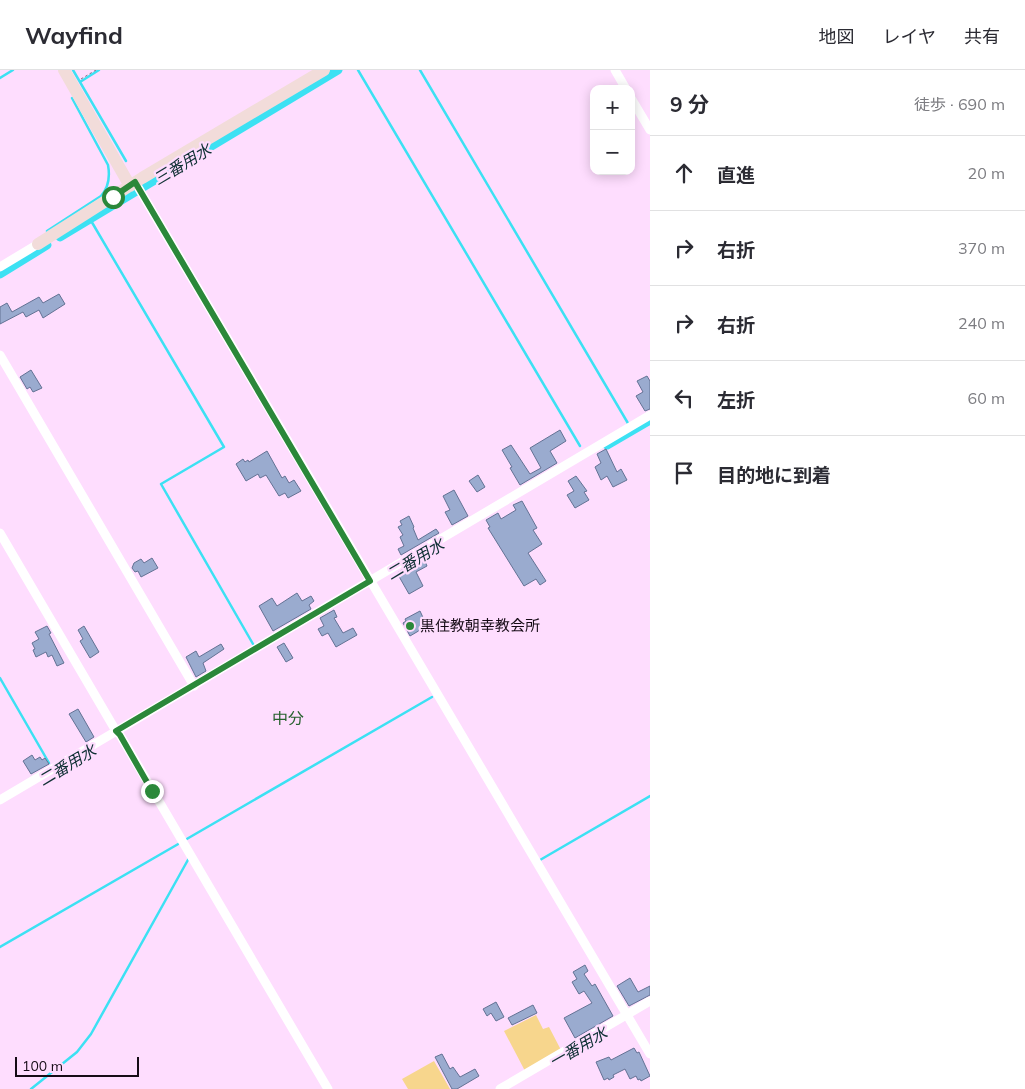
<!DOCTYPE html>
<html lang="ja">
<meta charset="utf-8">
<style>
:root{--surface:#fff;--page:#f7f7f7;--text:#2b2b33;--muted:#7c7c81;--line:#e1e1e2}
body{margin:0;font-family:Mulish,"Noto Sans JP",sans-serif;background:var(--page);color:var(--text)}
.controls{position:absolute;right:15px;top:15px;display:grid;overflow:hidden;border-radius:10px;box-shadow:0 2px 12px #0003}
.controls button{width:45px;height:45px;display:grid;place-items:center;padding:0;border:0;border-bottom:1px solid var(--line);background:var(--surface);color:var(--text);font:25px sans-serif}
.scale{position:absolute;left:15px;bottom:12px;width:124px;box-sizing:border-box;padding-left:5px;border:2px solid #160b16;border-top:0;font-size:14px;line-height:18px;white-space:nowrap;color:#160b16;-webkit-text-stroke:4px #feddfe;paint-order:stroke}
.stop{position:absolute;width:15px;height:15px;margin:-11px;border:4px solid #2b883a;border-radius:50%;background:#fff}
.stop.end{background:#2b883a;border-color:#fff;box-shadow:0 1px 5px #0008}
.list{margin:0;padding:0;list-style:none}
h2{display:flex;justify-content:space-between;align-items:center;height:65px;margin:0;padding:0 20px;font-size:21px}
h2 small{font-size:16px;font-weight:400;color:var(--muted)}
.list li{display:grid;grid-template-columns:32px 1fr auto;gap:15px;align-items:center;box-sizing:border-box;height:75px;padding:0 20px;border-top:1px solid var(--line)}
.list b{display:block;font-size:19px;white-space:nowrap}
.list em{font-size:16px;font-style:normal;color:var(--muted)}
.icon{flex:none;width:28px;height:28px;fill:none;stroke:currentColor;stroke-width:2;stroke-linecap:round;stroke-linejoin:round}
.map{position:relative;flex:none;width:650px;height:1019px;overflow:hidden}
header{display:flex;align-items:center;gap:30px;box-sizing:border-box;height:70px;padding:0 25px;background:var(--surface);border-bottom:1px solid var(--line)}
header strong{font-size:24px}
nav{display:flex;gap:28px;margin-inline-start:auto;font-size:18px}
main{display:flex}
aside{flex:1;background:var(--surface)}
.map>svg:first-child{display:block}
.green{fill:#f7d68d}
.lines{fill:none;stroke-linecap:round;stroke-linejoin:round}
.stream{stroke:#3ce1f3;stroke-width:2.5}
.canal{stroke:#3ce1f3;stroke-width:9}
.building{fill:#9aabcf;stroke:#637294}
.path{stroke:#816c81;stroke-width:1;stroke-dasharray:2.5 2.5;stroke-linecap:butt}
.street{stroke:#fff;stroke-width:9}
.secondary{stroke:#f2dcda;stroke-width:12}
.route{stroke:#2b883a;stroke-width:6}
.poi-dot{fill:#2b883a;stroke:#feddfe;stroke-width:2}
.labels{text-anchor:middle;stroke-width:4.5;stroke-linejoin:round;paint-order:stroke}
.poi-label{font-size:15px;fill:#160b16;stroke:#feddfe;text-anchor:start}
.water-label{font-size:16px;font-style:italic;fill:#0e2f33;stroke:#feddfe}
.neighbourhood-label{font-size:16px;fill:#27612e;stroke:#feddfe}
</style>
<header>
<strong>Wayfind</strong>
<nav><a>地図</a><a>レイヤ</a><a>共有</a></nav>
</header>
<main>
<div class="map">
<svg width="650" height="1019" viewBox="0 0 650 1019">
<rect width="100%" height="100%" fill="#feddfe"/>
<path class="green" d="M536,945L543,959L549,957L561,980L525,1001L504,961Z
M434,991L450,1019H408L402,1009Z"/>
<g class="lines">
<path class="stream" d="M73,0L126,91
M358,0L580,376
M420,0L629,355
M0,8L13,0
M80,12L99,0
M90,149L224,377L161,414L253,574
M47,161L101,126C109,117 110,106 108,95L72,28
M0,608L49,693
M185,770L432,627
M540,790L650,726
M0,877L180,773
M31,1019L77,982L91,964L189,788"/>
<path class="canal" d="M60,167L338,0
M0,204L47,175
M607,375L650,350"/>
</g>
<path class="building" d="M59,224L65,234L43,248L39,240L26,247L23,242L0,254V237L7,233L12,242L39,227L43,233Z
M31,300L42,318L33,322L30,317L27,319L20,307Z
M647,306L650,311V339L645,341L636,326L643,322L637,311Z
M560,360L566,371L550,381L557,393L520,415L510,398L512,397L502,380L511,375L530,404L541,398L530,378Z
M606,379L617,402L621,399L627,410L613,417L607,406L601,410L595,397L601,393L597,384Z
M267,381L282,408L285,406L289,413L294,410L301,421L288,428L285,423L279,426L266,405L260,408L258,404L246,411L236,394L243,389L245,392L248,390L249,392Z
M478,405L485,417L477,422L469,411Z
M576,406L587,421L584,422L589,430L575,438L567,425L574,421L568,411Z
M454,420L468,446L452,455L445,442L450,440L443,426Z
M522,431L537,458L533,460L542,474L528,483L546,511L540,515L536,509L524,516L488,458L490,457L486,450L498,443L501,449L516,440L513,435Z
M409,446L414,457L413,458L418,470L436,459L439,463L401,485L398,479L404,476L400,467L403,465L398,457L402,455L400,451Z
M423,487L427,496L416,502L423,516L409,524L397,503Z
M152,488L158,498L141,507L138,501L135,502L132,498L134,493L141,489L144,493Z
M297,523L302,531L311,526L314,531L309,535L311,539L273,561L259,536L272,528L277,536Z
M334,540L337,547L334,548L343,563L353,558L357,565L336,577L328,563L322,566L318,559L324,556L320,548Z
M420,541L427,556L410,566L403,553L406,551L405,549Z
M47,556L51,563L49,564L64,593L57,596L52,585L48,587L46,582L36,587L33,580L35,579L32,573L39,569L35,562Z
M84,556L99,582L90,588L80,571L83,569L78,560Z
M284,573L293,588L286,592L277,577Z
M221,574L224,579L203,593L206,601L196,607L186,587L196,581L199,587Z
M78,639L94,667L86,672L69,644Z
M32,685L35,690L40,687L42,690L45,688L49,694L31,704L23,691Z
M585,895L588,901L584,904L592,916L595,914L613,946L575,968L564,948L592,933L584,921L579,924L572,912L577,909L573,902Z
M630,908L638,922L650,916V925L629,936L617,916Z
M496,932L504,947L496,951L491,943L487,946L483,939Z
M533,935L537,943L512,955L508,948Z
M634,978L637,983L639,982L650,1006L641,1011L640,1009L638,1010L636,1006L630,1009L625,999L613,1005L614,1007L609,1010L608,1008L604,1010L596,992L609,987L611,990Z
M442,984L450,999L453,997L460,1007L475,999L479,1006L457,1019H452L435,987Z"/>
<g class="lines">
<path class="path" d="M81,9L96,0"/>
<path class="street" d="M615,0L626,19
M631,28L650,60
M135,112L650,984
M0,197L38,174
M0,285L194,616
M0,463L116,661L120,665L328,1019
M0,730L650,345
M500,1019L650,931"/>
<path class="secondary" d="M64,0L130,116
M38,174L142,108L324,0"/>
</g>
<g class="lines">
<path class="route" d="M113,127L135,112L370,511L116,661L120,665L152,721"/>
</g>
<circle class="poi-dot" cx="410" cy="556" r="5"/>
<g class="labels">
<g class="poi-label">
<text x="420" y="561">黒住教朝幸教会所</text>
</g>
<g class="water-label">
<text transform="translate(182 94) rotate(-31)" y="6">三番用水</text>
<text transform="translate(415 489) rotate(-31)" y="6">二番用水</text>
<text transform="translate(67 695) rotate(-31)" y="6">二番用水</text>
<text transform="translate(578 977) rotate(-30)" y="6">一番用水</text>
</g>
<g class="neighbourhood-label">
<text x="288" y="654">中分</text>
</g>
</g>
</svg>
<div class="controls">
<button>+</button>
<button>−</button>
</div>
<div class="scale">100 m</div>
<div class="stop" style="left:113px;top:127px"></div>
<div class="stop end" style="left:152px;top:721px"></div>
</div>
<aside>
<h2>9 分<small>徒歩 · 690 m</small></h2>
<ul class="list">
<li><svg class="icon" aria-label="ahead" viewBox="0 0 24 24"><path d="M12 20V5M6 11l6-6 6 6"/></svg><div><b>直進</b></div><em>20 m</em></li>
<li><svg class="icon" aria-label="right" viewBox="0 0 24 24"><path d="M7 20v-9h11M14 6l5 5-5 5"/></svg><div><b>右折</b></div><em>370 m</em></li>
<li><svg class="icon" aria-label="right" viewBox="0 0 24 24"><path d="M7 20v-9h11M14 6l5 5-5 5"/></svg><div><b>右折</b></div><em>240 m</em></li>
<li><svg class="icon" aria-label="left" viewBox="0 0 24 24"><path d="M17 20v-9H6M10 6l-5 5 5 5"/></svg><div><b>左折</b></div><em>60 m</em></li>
<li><svg class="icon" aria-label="arrive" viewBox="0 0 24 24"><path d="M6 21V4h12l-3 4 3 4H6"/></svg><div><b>目的地に到着</b></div></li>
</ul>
</aside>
</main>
